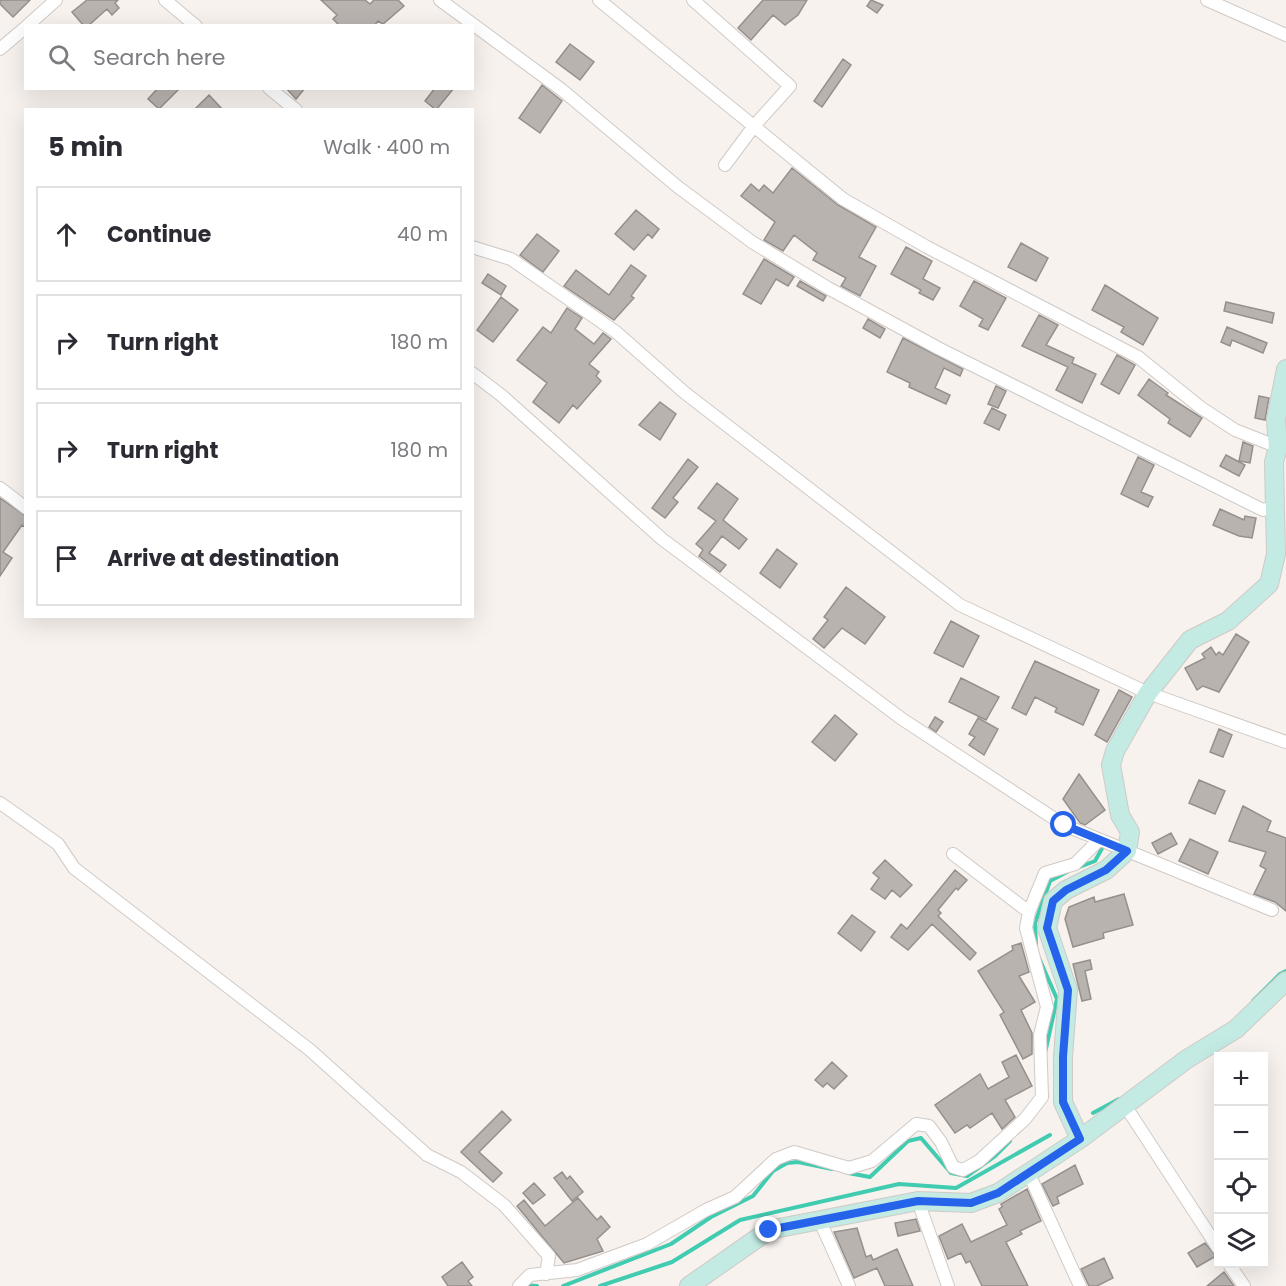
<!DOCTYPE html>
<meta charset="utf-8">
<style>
:root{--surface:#fff;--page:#f2f2f3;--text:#2b2b33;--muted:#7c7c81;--line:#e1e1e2}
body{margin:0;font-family:Poppins,sans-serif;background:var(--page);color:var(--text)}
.controls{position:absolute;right:18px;bottom:18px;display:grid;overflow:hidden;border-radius:0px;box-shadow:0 6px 24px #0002}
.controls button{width:54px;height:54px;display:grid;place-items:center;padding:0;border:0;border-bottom:2px solid var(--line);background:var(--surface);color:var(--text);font:30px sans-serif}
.stop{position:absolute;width:18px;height:18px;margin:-14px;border:4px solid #2563eb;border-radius:50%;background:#fff}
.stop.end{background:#2563eb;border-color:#fff;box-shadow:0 2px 6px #0008}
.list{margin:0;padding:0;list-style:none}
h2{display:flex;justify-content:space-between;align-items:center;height:78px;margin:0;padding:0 24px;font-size:26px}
h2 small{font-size:20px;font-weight:400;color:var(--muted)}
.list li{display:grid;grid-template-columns:39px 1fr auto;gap:18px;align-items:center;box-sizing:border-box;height:96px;margin:0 12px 12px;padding:0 12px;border:2px solid var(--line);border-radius:0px}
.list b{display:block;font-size:22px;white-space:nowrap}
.list em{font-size:20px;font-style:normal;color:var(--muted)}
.icon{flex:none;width:33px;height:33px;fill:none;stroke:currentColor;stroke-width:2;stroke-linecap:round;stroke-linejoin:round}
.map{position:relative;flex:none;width:1286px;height:1286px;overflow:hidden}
.search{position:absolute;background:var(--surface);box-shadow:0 6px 24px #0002;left:24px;top:24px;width:450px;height:66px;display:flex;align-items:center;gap:15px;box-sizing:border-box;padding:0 21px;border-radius:0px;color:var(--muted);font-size:22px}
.panel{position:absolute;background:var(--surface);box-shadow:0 6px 24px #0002;left:24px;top:108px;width:450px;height:510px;border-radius:0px}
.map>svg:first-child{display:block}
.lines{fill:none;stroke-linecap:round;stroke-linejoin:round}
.stream{stroke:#41cbb0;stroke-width:4}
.building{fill:#b9b3b0;stroke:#95908c;stroke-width:1.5}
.street-casing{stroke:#d0cac6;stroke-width:14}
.secondary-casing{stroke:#d0cac6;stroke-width:20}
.street{stroke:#fff;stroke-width:12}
.secondary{stroke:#c3eae3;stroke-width:18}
.route{stroke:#2563eb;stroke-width:8}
</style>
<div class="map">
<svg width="1286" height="1286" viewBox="0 0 1286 1286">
<rect width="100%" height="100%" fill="#f8f2ee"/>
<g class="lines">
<path class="stream" d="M1077,868L1095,861L1105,843
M1036,945L1035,923L1050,881L1067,872
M1039,958L1057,999L1045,1053
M1253,1001L1280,974L1286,971
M1093,1113L1119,1099
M848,1173L870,1177L908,1141L921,1138L951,1173L967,1176L995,1156L1010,1141
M523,1285L537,1286
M563,1286L671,1244L711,1217L753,1196L773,1171L787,1163L798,1162L832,1169
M600,1286L672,1262L740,1220L899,1184L956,1188L1050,1135"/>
</g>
<path class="building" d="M0,0H30L13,17L0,4Z
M87,0H118L115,3L119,8L112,15L107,9L88,26H84L72,12Z
M321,0H365L370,4L374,0H398L404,6L383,24L378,21L374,26H340L333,19L337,15Z
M763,0H807L798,15L785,25L773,15L751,40L738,28Z
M871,0L883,5L877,13L867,6Z
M570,44L594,62L580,80L556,62Z
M843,59L851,65L822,107L814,101Z
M542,85L562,101L540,133L519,118Z
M158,88H180L159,109L148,99Z
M286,88H305L296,99Z
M435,88H454L436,110L425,101Z
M209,95L223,110H194Z
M792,168L838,205L876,227L859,257L876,266L860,296L841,286L846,278L813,260L817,253L794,235L783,251L764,240L775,222L741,196L751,184L759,191L764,185L773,193Z
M636,210L659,229L652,238L648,234L634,250L615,234Z
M537,234L559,251L543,272L520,255Z
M1021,243L1048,258L1036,281L1008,267Z
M906,247L932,261L923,279L940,288L933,300L919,293L921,290L891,274Z
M764,259L794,277L788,286L776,279L761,304L743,294Z
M631,265L646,276L631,296L634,298L614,320L564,286L576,270L609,295Z
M488,274L506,286L501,295L482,283Z
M800,281L826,296L823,301L797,286Z
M974,281L1006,298L988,330L979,326L983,319L960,306Z
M1105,285L1158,318L1143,345L1121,332L1124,327L1092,310Z
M501,297L518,310L493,342L477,330Z
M1226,302L1274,313L1272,323L1224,311Z
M567,308L582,318L575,329L594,344L603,333L611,339L589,364L599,372L596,376L601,381L577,409L573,405L559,423L533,402L547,383L517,360L543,327L551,333Z
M1039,315L1058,325L1046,345L1074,358L1072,363L1096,374L1082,403L1056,390L1068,367L1022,346Z
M868,319L885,329L880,338L863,328Z
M1227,327L1267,343L1263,353L1232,340L1230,346L1221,342Z
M903,338L963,369L960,376L944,368L935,388L950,395L946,404L909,387L910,383L887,372Z
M1117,355L1135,365L1119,394L1101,384Z
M1149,379L1168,393L1166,395L1202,418L1190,437L1168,423L1170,419L1138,395Z
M996,386L1006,391L998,408L988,404Z
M1259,396L1269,398L1265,420L1255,418Z
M660,402L676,414L660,440L639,425Z
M992,408L1006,415L999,430L984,423Z
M1243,442L1253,446L1250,463L1239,461Z
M1226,455L1245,465L1239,476L1220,466Z
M1138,457L1154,465L1141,492L1153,497L1148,507L1121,494Z
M688,459L698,467L673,498L678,502L665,518L652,508Z
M717,483L738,499L723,520L747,539L739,549L722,536L709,553L726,565L720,572L699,556L703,550L696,544L716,521L698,508Z
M0,498L26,516V528L22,525L3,552L12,558L0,576Z
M1220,509L1244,520L1245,516L1256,518L1252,538L1239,536L1213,525Z
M777,549L797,564L780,588L760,573Z
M846,587L885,617L865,644L842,628L824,648L813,639L828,620L824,617Z
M951,621L979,636L963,667L934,653Z
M1236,634L1249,642L1219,692L1203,686L1197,690L1185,668L1205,658L1202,654L1211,647L1216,655L1219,652L1223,655Z
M1035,661L1099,690L1083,725L1055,712L1057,708L1035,697L1026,715L1012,708Z
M961,678L999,697L986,720L949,702Z
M1119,690L1132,697L1107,742L1095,735Z
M835,715L857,734L835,761L812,742Z
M935,717L943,722L936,732L929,727Z
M978,718L998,729L984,755L969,745L975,737L969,734Z
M1219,729L1232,735L1223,757L1210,752Z
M1079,774L1105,810L1085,825L1080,823L1063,799Z
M1199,780L1225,791L1215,814L1189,803Z
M1243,806L1271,821L1267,831L1286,838V911L1275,902L1254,894L1266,869L1260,866L1266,852L1229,841Z
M1171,833L1177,844L1158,854L1152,843Z
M1190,839L1218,852L1208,874L1179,861Z
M885,860L912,885L900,897L892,890L885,899L871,889L879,878L873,873Z
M955,870L967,880L958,890L956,888L938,910L941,913L938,916L976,953L970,960L932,924L908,950L891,937L901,924L907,929Z
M1124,894L1133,925L1103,933L1104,938L1073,947L1065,919L1069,907L1094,897L1095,902Z
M852,915L875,932L861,951L838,933Z
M1021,943L1029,972L1019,976L1035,1002L1021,1010L1032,1033V1054L1023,1059L1000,1015L1004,1012L978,971L1013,950L1012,946Z
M1090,960L1092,969L1085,971L1091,999L1082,1001L1073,964Z
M1016,1055L1032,1086L1005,1100L1015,1117L1002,1129L992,1113L970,1128L967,1125L955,1133L935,1105L980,1074L988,1089L1009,1077L1002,1062Z
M832,1062L847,1076L834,1089L827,1083L823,1087L815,1080Z
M502,1111L511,1120L479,1152L502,1173L493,1182L461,1152Z
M1075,1165L1083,1184L1057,1197L1059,1203L1053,1206L1042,1184Z
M562,1172L567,1179L570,1176L583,1192L572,1201L554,1178Z
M534,1183L545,1195L533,1204L523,1193Z
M1027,1189L1041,1221L1020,1231L1022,1234L1006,1242L1028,1286H982L970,1261L966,1263L961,1253L948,1259L939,1236L962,1224L971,1242L1007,1225L999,1209L1002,1207L1001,1204Z
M578,1198L597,1220L601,1216L610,1227L597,1239L603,1251L564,1263L517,1206L524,1200L545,1226Z
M916,1219L920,1231L898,1236L895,1223Z
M857,1228L866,1257L871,1255L873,1260L897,1249L913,1286H885L877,1268L854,1278L834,1232Z
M1205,1243L1216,1256L1197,1267L1188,1253Z
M1104,1258L1113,1278L1097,1286H1089L1081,1269Z
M462,1262L473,1277L468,1281L472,1286H448L442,1277Z
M1224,1272L1234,1286H1207Z"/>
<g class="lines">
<defs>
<path id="street" d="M165,0L196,26
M440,0L562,90L678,187L752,242L828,288L938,348L1263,510L1275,507
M599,0L843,199L927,247L1138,357L1200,407L1235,430L1278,447
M693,0L790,86L754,126L725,165
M1207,0L1286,35
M27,26L56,0
M0,49L26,27
M269,88L296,110
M472,247L511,259L616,332L685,393L960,605L1148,693L1286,742
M472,373L501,395L662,539L902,719L1064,825L1272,910
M0,488L26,508
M0,803L58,844L74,868L310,1050L427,1155L461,1172L504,1205L549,1256L546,1274
M953,854L1029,912
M1126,1107L1218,1248
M1029,1174L1080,1286
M918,1201L948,1286
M819,1219L849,1286
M1229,1264L1244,1286
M519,1286L530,1275L577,1270L647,1244L706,1210L735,1197L776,1159L794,1152L849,1168L872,1161L916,1124L929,1126L941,1142L953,1167L963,1170L979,1161L1025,1119L1042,1097L1040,1035L1047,1007L1026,928L1029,912L1045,873L1075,864L1098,841"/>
<path id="secondary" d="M1080,1139L1063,1102V1057L1068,990L1047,928L1053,901L1066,890L1106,870L1127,851L1130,832L1120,815L1111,765L1115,751L1148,693L1190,640L1228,621L1269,584L1276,554L1274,462L1278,447L1276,419L1286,369
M689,1286L769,1230L918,1201L971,1203L998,1193L1080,1139L1187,1059L1236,1029L1286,981"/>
</defs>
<use href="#street" class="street-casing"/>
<use href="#secondary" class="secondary-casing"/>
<use href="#street" class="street"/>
<use href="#secondary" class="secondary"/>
</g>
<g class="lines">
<path class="route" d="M769,1230L918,1201L971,1203L998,1193L1080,1139L1063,1102V1057L1068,990L1047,928L1053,901L1066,890L1106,870L1127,851L1064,825"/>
</g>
</svg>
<div class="controls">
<button>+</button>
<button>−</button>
<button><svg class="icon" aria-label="locate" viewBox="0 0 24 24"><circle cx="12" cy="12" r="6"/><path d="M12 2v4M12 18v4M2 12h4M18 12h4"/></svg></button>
<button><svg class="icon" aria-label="layers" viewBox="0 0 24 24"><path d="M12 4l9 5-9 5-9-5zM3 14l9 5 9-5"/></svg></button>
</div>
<div class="stop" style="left:1064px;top:825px"></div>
<div class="stop end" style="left:769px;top:1230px"></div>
<div class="search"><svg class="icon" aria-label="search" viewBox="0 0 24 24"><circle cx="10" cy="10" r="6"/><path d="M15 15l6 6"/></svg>Search here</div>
<section class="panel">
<h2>5 min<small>Walk · 400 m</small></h2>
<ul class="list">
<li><svg class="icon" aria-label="ahead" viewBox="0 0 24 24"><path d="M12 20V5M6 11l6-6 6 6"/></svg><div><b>Continue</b></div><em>40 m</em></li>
<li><svg class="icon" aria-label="right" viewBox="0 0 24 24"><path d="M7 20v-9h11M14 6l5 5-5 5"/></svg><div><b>Turn right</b></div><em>180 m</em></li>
<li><svg class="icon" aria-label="right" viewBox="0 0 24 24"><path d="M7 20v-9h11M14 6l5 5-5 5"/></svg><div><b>Turn right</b></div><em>180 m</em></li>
<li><svg class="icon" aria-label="arrive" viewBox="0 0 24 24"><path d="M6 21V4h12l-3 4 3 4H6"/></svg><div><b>Arrive at destination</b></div></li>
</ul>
</section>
</div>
